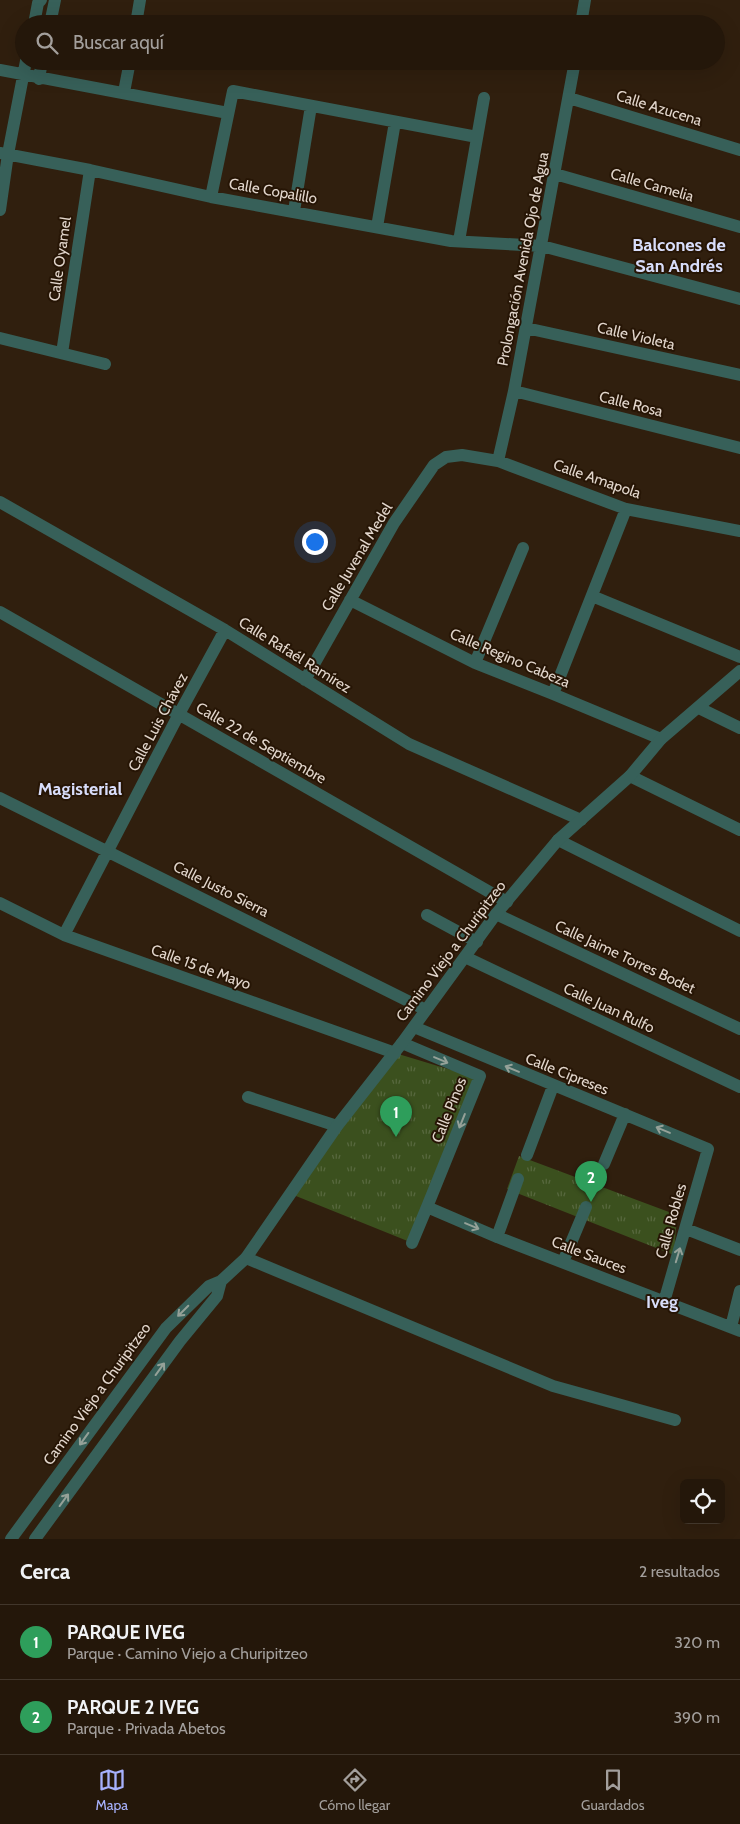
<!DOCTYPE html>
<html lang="es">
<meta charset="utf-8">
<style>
:root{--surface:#24170a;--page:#302418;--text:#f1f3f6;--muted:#a39f9c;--line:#41362b;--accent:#a7b1fc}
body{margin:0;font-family:Cabin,sans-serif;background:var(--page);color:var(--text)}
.controls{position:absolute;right:15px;bottom:15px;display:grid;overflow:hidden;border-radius:8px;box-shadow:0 5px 20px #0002}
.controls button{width:45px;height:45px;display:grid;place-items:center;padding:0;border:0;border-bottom:1px solid var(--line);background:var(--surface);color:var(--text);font:25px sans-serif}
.you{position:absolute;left:314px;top:541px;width:18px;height:18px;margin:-12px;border:4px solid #fff;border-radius:50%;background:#1a73e8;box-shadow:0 0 0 8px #1a73e833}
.badge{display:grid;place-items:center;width:32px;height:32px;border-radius:50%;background:var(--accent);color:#fff;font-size:16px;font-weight:700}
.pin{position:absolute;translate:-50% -41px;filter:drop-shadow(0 1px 2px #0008)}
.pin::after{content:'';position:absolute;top:26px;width:18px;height:15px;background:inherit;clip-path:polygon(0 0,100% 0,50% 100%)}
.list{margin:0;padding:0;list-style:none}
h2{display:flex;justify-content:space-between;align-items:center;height:65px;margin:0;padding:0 20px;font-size:21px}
h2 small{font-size:16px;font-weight:400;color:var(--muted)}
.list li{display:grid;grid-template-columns:32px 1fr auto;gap:15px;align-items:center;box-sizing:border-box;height:75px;padding:0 20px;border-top:1px solid var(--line)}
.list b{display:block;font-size:19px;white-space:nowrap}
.list p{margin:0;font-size:16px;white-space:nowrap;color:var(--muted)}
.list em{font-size:16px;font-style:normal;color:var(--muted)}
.icon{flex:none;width:28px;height:28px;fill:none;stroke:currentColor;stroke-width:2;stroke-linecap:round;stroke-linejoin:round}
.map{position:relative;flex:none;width:740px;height:1539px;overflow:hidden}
.search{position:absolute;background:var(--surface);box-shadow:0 5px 20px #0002;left:15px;right:15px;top:15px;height:55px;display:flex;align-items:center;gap:12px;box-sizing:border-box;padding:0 18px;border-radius:28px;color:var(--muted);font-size:19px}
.sheet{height:215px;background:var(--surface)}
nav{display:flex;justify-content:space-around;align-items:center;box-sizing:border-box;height:70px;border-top:1px solid var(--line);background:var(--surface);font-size:14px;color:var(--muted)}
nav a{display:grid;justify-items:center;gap:2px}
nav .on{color:var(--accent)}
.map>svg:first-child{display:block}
.park{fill:url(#park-tufts)}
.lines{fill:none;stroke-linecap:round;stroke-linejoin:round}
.minor{stroke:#376059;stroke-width:12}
.tertiary{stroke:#376059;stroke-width:12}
.oneway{stroke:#95a198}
.labels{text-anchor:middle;stroke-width:4;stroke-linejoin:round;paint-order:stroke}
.street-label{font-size:15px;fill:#e2d6cc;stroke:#261505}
.quarter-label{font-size:18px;font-weight:bold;fill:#d8ddfa;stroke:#261505}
</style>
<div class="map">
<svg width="740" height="1539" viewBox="0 0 740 1539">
<defs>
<pattern id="park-tufts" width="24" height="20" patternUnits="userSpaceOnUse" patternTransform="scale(1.25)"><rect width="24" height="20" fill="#3b501e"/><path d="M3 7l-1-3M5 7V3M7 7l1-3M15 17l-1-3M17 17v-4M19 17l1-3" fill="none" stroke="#57683e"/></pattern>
</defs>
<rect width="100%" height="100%" fill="#301f0e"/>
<path class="park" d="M395,1053L481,1079L415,1244L291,1194Z
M519,1156L677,1215L674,1255L507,1189Z"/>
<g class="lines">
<path class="minor" d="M34,24L38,3L41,0
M50,24L55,0
M136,24L140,0
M581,24L585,0
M0,70L228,113
M39,79L42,61
M124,92L130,61
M569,98L740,150
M0,153L90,170L211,197L451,241L542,246L740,299
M555,174L740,227
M211,197L233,91L477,137
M0,210L8,154L26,61
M294,211L311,106
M377,227L395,122
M459,241L484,98
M526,328L740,375
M0,338L105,364
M62,353L90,170
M514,391L740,448
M498,461L514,391L575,61
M0,502L225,630L409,744L581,820
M592,596L740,657
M350,600L475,663L553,694L661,739
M0,612L507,902
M475,663L523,548
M305,680L394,523L434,465L446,457L462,455L498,461L626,509L740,531
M553,694L626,509
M699,708L740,728
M630,776L740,830
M0,798L426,1010
M558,840L740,931
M0,903L64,935L395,1053
M496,914L740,1029
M427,915L477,942
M64,935L179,714L225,630
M465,957L740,1087
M414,1027L708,1149L664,1302
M402,1043L480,1076L427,1207L412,1243
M248,1097L337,1126
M527,1155L553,1086
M604,1164L625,1114
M427,1207L497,1237L740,1331
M686,1229L740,1250
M497,1237L518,1179
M246,1258L553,1386L675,1420
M563,1262L586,1207
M731,1327L740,1291"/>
<path class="tertiary" d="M11,1539L166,1328L209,1286L221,1281L246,1258L337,1126L402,1043L496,914L558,840L630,776L661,739L740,671
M35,1539L180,1341L217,1296L221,1281"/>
</g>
<defs><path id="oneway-shaft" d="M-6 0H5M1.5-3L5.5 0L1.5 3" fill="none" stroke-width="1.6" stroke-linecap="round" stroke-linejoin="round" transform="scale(1.25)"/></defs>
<g class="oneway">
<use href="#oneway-shaft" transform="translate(441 1060) rotate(23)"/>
<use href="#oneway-shaft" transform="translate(512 1069) rotate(-157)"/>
<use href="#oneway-shaft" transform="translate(462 1121) rotate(112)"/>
<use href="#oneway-shaft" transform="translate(663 1130) rotate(-157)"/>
<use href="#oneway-shaft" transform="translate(472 1226) rotate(23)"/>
<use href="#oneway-shaft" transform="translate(678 1255) rotate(-73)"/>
<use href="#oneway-shaft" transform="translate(183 1311) rotate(135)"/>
<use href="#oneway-shaft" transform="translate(160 1369) rotate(-54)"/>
<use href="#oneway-shaft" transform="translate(84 1439) rotate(126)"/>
<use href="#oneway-shaft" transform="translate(64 1500) rotate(-54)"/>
</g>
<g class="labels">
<g class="street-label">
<text transform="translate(659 108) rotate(17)" y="5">Calle Azucena</text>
<text transform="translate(652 185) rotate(16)" y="5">Calle Camelia</text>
<text transform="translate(273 191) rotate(10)" y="5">Calle Copalillo</text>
<text transform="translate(60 259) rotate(-82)" y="5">Calle Oyamel</text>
<text transform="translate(523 259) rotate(-79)" y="5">Prolongación Avenida Ojo de Agua</text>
<text transform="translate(636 336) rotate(13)" y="5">Calle Violeta</text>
<text transform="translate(631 404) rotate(14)" y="5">Calle Rosa</text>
<text transform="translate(597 479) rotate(19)" y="5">Calle Amapola</text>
<text transform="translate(357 557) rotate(-59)" y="5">Calle Juvenal Medel</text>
<text transform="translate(295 655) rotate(32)" y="5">Calle Rafaél Ramírez</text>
<text transform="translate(510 658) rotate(23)" y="5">Calle Regino Cabeza</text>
<text transform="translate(158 722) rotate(-62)" y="5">Calle Luis Chávez</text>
<text transform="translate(261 743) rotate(30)" y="5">Calle 22 de Septiembre</text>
<text transform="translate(221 889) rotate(27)" y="5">Calle Justo Sierra</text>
<text transform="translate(451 951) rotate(-53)" y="5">Camino Viejo a Churipitzeo</text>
<text transform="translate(625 957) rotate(25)" y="5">Calle Jaime Torres Bodet</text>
<text transform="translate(201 967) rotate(20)" y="5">Calle 15 de Mayo</text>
<text transform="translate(609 1008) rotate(25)" y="5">Calle Juan Rulfo</text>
<text transform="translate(567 1074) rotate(22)" y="5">Calle Cipreses</text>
<text transform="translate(449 1110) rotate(-68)" y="5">Calle Pinos</text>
<text transform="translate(671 1221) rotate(-74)" y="5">Calle Robles</text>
<text transform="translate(589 1255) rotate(21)" y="5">Calle Sauces</text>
<text transform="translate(97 1394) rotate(-54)" y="5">Camino Viejo a Churipitzeo</text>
</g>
<g class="quarter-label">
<text x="679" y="251">Balcones de<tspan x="679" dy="21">San Andrés</tspan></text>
<text x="80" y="795">Magisterial</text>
<text x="662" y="1308">Iveg</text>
</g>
</g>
</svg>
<div class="controls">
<button><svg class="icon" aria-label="locate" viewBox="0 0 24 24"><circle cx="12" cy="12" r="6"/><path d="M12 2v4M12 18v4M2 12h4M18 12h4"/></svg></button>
</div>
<div class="you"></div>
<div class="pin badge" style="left:396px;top:1137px;background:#2e9e5b">1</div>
<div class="pin badge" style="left:591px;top:1202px;background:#2e9e5b">2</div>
<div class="search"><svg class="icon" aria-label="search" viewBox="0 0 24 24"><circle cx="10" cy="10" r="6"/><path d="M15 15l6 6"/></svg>Buscar aquí</div>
</div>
<section class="sheet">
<h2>Cerca<small>2 resultados</small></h2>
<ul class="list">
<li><span class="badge" style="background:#2e9e5b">1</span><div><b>PARQUE IVEG</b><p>Parque · Camino Viejo a Churipitzeo</p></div><em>320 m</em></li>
<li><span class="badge" style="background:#2e9e5b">2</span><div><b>PARQUE 2 IVEG</b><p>Parque · Privada Abetos</p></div><em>390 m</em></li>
</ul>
</section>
<nav>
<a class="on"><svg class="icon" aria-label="map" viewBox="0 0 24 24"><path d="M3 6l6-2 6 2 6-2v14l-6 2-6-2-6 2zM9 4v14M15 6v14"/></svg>Mapa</a>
<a><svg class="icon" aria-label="directions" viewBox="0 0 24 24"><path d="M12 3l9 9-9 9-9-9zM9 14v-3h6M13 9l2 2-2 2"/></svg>Cómo llegar</a>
<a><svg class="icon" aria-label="saved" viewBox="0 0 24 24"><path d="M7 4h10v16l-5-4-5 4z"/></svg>Guardados</a>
</nav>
